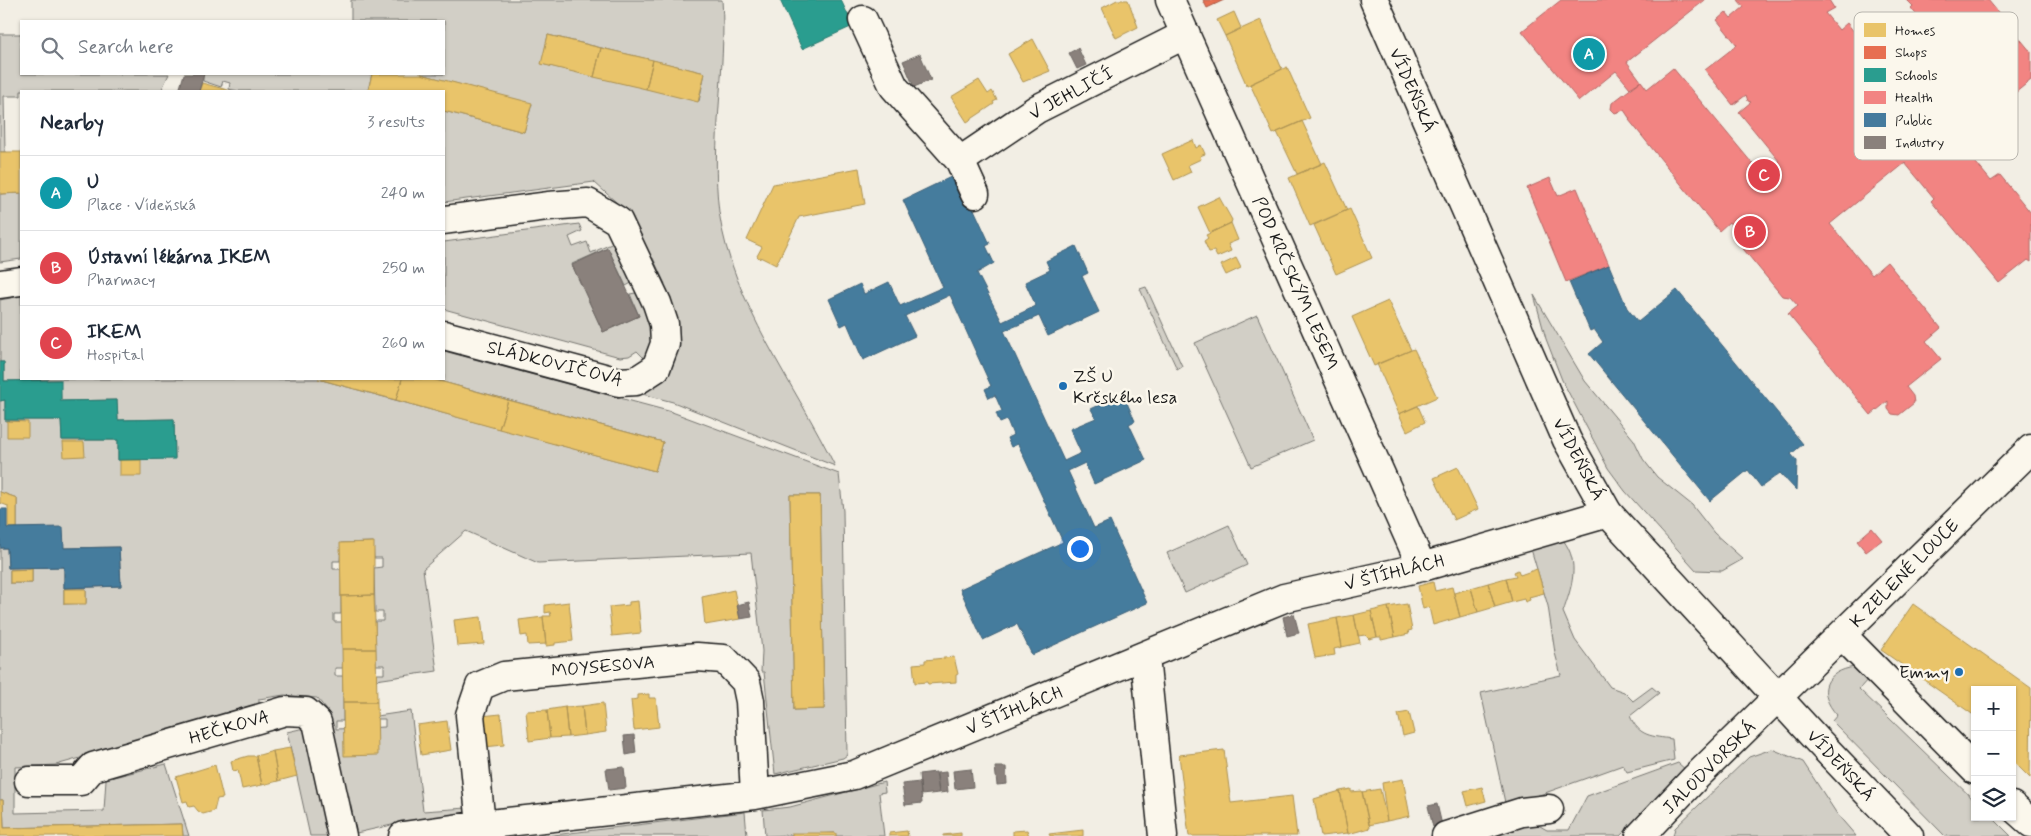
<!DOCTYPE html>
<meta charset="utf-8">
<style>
:root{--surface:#fff;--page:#f2f2f3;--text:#1f2937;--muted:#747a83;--line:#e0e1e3;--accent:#d93025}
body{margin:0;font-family:Mynerve,sans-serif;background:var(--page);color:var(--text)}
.controls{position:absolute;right:15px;bottom:15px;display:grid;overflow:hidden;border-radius:0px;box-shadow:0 1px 4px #0004}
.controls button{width:45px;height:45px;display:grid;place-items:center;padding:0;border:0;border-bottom:1px solid var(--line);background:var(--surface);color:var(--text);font:25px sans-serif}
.you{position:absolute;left:1079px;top:548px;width:18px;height:18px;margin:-12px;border:4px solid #fff;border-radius:50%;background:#1a73e8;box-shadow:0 0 0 8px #1a73e833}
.badge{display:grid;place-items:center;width:32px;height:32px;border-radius:50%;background:var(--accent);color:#fff;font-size:16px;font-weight:700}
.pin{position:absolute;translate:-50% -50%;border:2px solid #fff;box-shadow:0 1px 5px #0006}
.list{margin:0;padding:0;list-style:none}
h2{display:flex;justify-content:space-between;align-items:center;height:65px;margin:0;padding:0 20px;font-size:21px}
h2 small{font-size:16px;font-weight:400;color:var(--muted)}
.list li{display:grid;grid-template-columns:32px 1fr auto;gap:15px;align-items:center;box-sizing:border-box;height:75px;padding:0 20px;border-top:1px solid var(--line)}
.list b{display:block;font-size:19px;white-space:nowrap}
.list p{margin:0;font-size:16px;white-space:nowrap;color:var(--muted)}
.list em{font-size:16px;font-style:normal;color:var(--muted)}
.icon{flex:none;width:28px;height:28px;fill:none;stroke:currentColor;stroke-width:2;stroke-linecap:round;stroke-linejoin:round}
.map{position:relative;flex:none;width:2031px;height:836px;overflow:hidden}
.search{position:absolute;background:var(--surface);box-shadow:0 1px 4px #0004;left:20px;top:20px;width:425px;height:55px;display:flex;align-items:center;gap:12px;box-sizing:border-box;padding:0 18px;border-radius:0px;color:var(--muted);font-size:19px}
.panel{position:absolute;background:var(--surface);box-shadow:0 1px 4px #0004;left:20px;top:90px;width:425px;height:290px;border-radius:0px}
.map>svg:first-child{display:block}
.green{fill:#d2cfc6;stroke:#777671;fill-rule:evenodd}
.homes{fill:#e9c46a;stroke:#ac9253}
.shops{fill:#e76f51;stroke:#aa5641}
.schools{fill:#2a9d8f;stroke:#26766c}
.health{fill:#f28482;stroke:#b26563}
.public{fill:#457b9d;stroke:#395e76}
.industry{fill:#8a817c;stroke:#69635f}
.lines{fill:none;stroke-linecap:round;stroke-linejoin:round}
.minor-casing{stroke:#1c1c1c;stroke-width:31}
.major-casing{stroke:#1c1c1c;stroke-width:31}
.minor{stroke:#fbf7ec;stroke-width:28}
.major{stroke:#fbf7ec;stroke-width:28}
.poi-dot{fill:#1f6fb2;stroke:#fbf7ec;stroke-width:2}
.labels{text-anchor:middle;stroke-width:5;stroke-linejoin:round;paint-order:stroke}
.street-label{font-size:18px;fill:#1c1c1c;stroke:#fbf7ec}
.poi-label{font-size:18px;fill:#1c1c1c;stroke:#fbf7ec;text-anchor:start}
.key{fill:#fbf7ec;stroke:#b8b5ae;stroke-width:1}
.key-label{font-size:14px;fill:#1c1c1c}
</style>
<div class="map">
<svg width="2031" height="836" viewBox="0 0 2031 836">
<rect width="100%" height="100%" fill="#f2eee4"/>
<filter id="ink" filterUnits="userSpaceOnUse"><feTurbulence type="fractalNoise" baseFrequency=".02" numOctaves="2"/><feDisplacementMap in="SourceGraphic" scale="10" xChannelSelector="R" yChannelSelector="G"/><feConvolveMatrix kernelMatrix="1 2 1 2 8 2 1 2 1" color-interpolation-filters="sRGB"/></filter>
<g filter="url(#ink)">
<path class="green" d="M351,0H722C727,71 710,141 719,212C732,303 795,384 835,466L673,402L623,389L651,381L661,288L665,284L653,258H648L641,253L617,203L594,182L444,202V111L524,132L532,104L421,74H444V21H351ZM548,35L705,73L699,101L542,64Z
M0,34H21V74H169L161,91H21V96H4L5,152H0Z
M203,74H372L368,90L370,91H238L229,89L230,83L223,81L221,87L203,81Z
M21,193V259L0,262V194Z
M579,224L582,231L569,237L573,247L587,242L591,253L618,241L637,280L626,286L608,248L572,264L603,332L639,316L630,294L641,292L657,327L648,362L637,351L629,356L620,357L444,309V242Z
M1146,287L1182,366L1177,369L1140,289Z
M1534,295L1585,381L1634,440L1643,459L1657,477L1692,505L1714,533L1743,559L1722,571L1696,570L1625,491L1608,468L1562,380L1546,339Z
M21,296V379H318L655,471L663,442L432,379H444V351L672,412L839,474L843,511L847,755L843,758L775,774L764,672H761L762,651L751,553L538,563L466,531L423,569L437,671L376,680V674H384V665H376L375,621H383V612H375L374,568L382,567V558H374L373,542L341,543L340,561H333V569H341V614H334V622H342L343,668H335V676H343V721H336V729L385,727V719H377V716L411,711L423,811L467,808L468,814L405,822L343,836H310L287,732L330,722L326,709L317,698L284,695L259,699V707L56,765L15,767V813L104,811L106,779L166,764L189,836H183L182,824L4,828L3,800H0V548H7L8,568L64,567V588L121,586L119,547L64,548L17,528V498L0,492V401L5,400V420H61L62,440H118V460L175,458L174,419L118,420L117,400L61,401L60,380L4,381V362H0V300ZM790,495H820L824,709L794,710ZM32,569V583H10V570ZM64,589H86V603L64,604Z
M1257,315L1313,440L1251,467L1195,343Z
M1229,525L1247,565L1185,593L1167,553Z
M1563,540C1581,563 1571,589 1563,612L1575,640L1610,687L1624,692L1633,701L1652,687L1659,693L1630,716C1639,737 1652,736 1672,739L1674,760L1627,772L1623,765L1506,807L1481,693L1561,675L1555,653L1548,606L1531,549Z
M1855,667L1869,678L1859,689L1975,801V817H1992L2011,836H1945L1832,721L1837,715C1816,692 1825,671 1855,667Z
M1772,749L1803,762L1837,814L1856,836H1673L1675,828L1749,757Z
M1678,763L1686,770L1620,836H1447L1522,816L1547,830H1569L1587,796Z
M884,782L885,792L879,793L884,836H836L835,833L765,836L763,810L790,807Z
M745,812L747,836H545Z"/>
<path class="homes" d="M1117,0H1128L1138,27L1116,38L1102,8Z
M1234,12L1241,28L1225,36L1217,20Z
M1261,20L1282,69L1247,86L1225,36Z
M548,35L601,48L594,77L541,64Z
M1033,39L1050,71L1023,82L1008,54Z
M601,48L653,60L646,89L594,77Z
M653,60L705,73L698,102L646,89Z
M1287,67L1310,118L1273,134L1250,84Z
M372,74H421L532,103L524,132L444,111V91H368Z
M979,80L988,94L992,91L997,100L993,102L994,104L967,122L951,97Z
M202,83L231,91H199Z
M1302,121L1322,164L1297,174L1277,132Z
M1193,140L1196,148L1201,145L1205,154L1200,156L1201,159L1188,165L1191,172L1174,180L1162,154Z
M0,152H21V193L0,194Z
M1325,162L1347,210L1310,226L1289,178Z
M859,168L865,204L799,217L776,265L760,257V259L757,256L762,247L747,240L773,184Z
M1219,197L1232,220L1231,223L1210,233L1198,207Z
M1350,209L1372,258L1336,274L1314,225Z
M1231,223L1238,240L1228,244L1231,251L1217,257L1214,251L1209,252L1204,241L1208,238L1206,235Z
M1236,258L1241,268L1226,275L1221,265Z
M1388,301L1411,350L1374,366L1352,317Z
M1414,349L1437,397L1399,414L1377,364Z
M318,379H402L396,400Z
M402,379H432L508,400L499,429L396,400Z
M508,400L663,442L655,471L499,429Z
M1418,406L1425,422L1407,431L1399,414Z
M7,421L28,422V437H7Z
M63,442H84L85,456L64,457Z
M120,460H141V476H120Z
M1458,467L1478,509L1454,520L1434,478Z
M0,492L17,498V528H8V506L0,503Z
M790,495H820L824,709L794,710Z
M374,542V595L341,596L340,543Z
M32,569V583H10V570Z
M1537,569L1544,593L1529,597L1530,600L1525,602L1524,599L1512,602L1506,578L1516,576L1514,572L1518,570L1520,575Z
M1506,578L1512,602L1495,607L1488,583Z
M1433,582L1435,591L1452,587L1460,617L1433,625L1429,607L1423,609L1418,586Z
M1488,583L1495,607L1478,612L1471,588Z
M1471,588L1478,612L1460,617L1454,593Z
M64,589H86V604H64Z
M734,590L740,619L705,625L702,597Z
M374,595L376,649H342L341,596Z
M638,601L641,633L612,636L609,607L629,605V602Z
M569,602L573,641L555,643V645L546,646L543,616H551L550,612L545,613V605Z
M1407,604L1412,630L1408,631L1409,634L1395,637L1388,607Z
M1913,604L2031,688L2030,778L2012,760V690H1975V716L1881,650Z
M1388,607L1395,637L1381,640V637H1377L1371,611Z
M1371,611L1377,637L1369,639L1365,635L1358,636L1354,615Z
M1354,615L1360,643L1342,647L1337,618Z
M481,617L484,644L457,646L454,620Z
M543,617L546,644L528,645L527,635L521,636L519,620Z
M1337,618L1342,647L1334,649L1335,655L1315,658L1308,624Z
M342,649H376L377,702H343Z
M954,657L958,674L956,675V682L928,684L927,682L915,683L913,664L925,663V660Z
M649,694V698H656L659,727L634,730L631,700L638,699V695Z
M343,702H377L378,755L344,756Z
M603,703L606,732L585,735L582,706Z
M582,706L585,735L568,737L565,707Z
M565,707L568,737L550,738L547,710Z
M547,710L550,738L529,741L526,711Z
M1409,712L1414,733L1403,736L1398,714Z
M501,714L504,745L484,747L481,716Z
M447,721L451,750L421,755L417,725Z
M290,748L297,776L278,781L273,751Z
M1224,750L1231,803L1292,796L1297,836H1189L1179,755Z
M273,751L278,781L262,785L256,756Z
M248,756H256L262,785L242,789L238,770L233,771L231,761Z
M215,765L223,798L217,799L214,811L203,814L198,811L194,806L189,807L187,801L183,802L176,777Z
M1403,779L1410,816L1387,821L1382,783Z
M1482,787L1486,801L1468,806L1464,791Z
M1351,789V792L1362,791L1370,828L1348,834L1340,791Z
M1380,789L1387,821L1369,825L1362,792Z
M1340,791L1348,833L1321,836L1314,799Z
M0,800H3L4,828L182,824L183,836H0Z
M1027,830L1029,836H1013V831Z
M1083,830V836H1050L1049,834Z
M907,831L908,836H889V833Z
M792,833H836V836H792Z
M961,833V836H943V835Z"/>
<path class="shops" d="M1203,0H1224L1207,8Z"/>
<path class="schools" d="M780,0H841L853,26L802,49Z
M0,362H4V381L61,380V401L117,400L118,420L174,419L175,459L118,460V440H62L61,420H5V400L0,401Z"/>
<path class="health" d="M1561,0H1705L1627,62L1641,81L1630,88L1616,71L1579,101L1522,31Z
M1738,0H1829L1834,8L1825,13L1839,30L1847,23L1855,33L1859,32L1866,39L1864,44L1882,66L1874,73L1883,84L1899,70L1991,181L2000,175L2031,213V262L2028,260L1999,283L1931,201L1934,198L1905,163L1830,224L1872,275L1887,262L1941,328L1926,341L1941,359L1906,387L1913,396L1914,403L1899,415L1892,414L1888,409V401L1871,415L1788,314L1798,306L1790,297L1782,296L1735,239V230L1729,222L1719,231L1629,120L1630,119L1624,110L1615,113L1611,109L1612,103L1641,81L1647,89L1673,68L1771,186L1777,181L1768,171L1779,161L1739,112L1751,102L1748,101L1746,95L1733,105L1705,70L1737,45L1717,20L1726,12L1731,18L1744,7Z
M1907,0H1988L2031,52V80L1993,111L1911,8L1913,6Z
M1550,178L1558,196L1577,188L1609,265L1566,282L1527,188Z
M1872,528L1882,540L1866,552L1857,541Z"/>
<path class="public" d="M953,176L968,207L972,205L990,244L986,246L994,263L977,273L1002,322L1036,306L1025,282L1050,270L1046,261L1076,246L1088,273L1082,276L1099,312L1048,336L1039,316L1004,331L1064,461L1081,453L1070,429L1096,418L1091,409L1123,394L1135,421L1129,424L1146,460L1094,484L1085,463L1068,471L1094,528L1110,521L1147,603L1032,655L1017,624L983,640L960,589L1063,542L1018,444L1011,447L1007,438L1013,435L1007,420L1000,423L996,413L1002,411L995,395L989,398L985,389L991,386L950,295L905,316L915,336L863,360L847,323L841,326L829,299L860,284L864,294L889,282L900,306L943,287L903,200Z
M1609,265L1627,308L1638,322L1677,290L1803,444L1791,454L1797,461L1796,490L1780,473L1761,487L1748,470L1710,501L1589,354L1603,342L1594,329L1590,331L1569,282Z
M0,509H7V528L63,527L64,548L119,547L121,586L64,588V567L8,568L7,548H0Z"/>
<path class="industry" d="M1078,48L1086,65L1077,69L1069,53Z
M920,54L931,80L914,87L903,61Z
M184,74H204L199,91H179Z
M608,248L639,316L603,332L572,265Z
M749,602L752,617L740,619L737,605Z
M1294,614L1299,633L1287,636L1283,617Z
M634,735L636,753L626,755L624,736Z
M624,767L626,788L609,790L606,769Z
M995,767H1006L1007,784L997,785Z
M971,769L973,787L955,789L953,771Z
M936,772L939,793L921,795L919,774Z
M946,772L948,792L939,793L937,773Z
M920,782L922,803L905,805L902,784Z
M1437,804L1442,825L1433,827L1428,806Z"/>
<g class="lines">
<defs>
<path id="minor" d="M1170,0L1422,567
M863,20L894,87L960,161L975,194
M960,161L1037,109L1186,34
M444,220L548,206L588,203L618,221L657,303L664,324L665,344L656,368L636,381L619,382L444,335
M0,284L21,281
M1842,635L1975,770
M1145,657L1163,836
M29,781H81L93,767L285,711L306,712L317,722L342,836
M2012,806L2031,823
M481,825L470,715L480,686L504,676L697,657L724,659L746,682L750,701L755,795
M403,836L481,825L755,795L854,775L1284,598L1422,567L1608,513
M1446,836L1522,812L1549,809
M1640,836L1696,777L2031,449"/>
<path id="major" d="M1374,0L1567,440L1608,513L1818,741L1909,836"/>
</defs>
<use href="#minor" class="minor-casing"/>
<use href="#major" class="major-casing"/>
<use href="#minor" class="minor"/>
<use href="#major" class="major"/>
</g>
</g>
<g class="poi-dot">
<circle cx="1063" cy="386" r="5"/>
<circle cx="1959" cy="672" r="5"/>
</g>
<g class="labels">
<g class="street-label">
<text transform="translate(1413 90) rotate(66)" y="6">VÍDEŇSKÁ</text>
<text transform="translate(1071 93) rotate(-28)" y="6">V JEHLIČÍ</text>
<text transform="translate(1296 283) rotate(66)" y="6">POD KRČSKÝM LESEM</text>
<text transform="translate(555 363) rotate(14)" y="6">SLÁDKOVIČOVA</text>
<text transform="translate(1579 459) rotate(62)" y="6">VÍDEŇSKÁ</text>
<text transform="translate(1394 572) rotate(-14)" y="6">V ŠTÍHLÁCH</text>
<text transform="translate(1904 573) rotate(-45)" y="6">K ZELENÉ LOUCE</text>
<text transform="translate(603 666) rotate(-5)" y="6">MOYSESOVA</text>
<text transform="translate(1014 710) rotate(-22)" y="6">V ŠTÍHLÁCH</text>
<text transform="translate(229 727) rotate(-16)" y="6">HEČKOVA</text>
<text transform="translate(1841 765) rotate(47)" y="6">VÍDEŇSKÁ</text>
<text transform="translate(1709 767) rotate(-45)" y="6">JALODVORSKÁ</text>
</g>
<g class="poi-label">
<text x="1073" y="382">ZŠ U<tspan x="1073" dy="21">Krčského lesa</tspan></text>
<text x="1949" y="678" text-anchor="end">Emmy</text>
</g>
</g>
<rect x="1854" y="12" width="164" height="148" rx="8" class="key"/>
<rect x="1864" y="23" width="22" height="14" fill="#e9c46a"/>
<rect x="1864" y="46" width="22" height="13" fill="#e76f51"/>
<rect x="1864" y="68" width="22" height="14" fill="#2a9d8f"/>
<rect x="1864" y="91" width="22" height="13" fill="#f28482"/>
<rect x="1864" y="113" width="22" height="14" fill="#457b9d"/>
<rect x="1864" y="136" width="22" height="13" fill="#8a817c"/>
<g class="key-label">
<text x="1895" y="35">Homes</text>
<text x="1895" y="57">Shops</text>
<text x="1895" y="80">Schools</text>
<text x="1895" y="102">Health</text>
<text x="1895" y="125">Public</text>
<text x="1895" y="147">Industry</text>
</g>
</svg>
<div class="controls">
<button>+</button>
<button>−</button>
<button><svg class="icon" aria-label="layers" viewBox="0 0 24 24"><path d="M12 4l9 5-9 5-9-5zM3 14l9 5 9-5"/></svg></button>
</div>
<div class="you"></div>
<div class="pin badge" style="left:1589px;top:54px;background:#0f9aa8">A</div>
<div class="pin badge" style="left:1750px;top:232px;background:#e0444e">B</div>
<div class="pin badge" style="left:1764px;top:175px;background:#e0444e">C</div>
<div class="search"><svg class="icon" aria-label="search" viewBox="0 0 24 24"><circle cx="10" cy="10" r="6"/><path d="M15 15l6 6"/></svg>Search here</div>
<section class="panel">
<h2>Nearby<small>3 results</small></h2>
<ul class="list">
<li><span class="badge" style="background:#0f9aa8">A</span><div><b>U</b><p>Place · Vídeňská</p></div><em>240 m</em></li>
<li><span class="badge" style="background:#e0444e">B</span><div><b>Ústavní lékárna IKEM</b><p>Pharmacy</p></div><em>250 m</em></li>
<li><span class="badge" style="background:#e0444e">C</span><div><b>IKEM</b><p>Hospital</p></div><em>260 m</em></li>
</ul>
</section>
</div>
